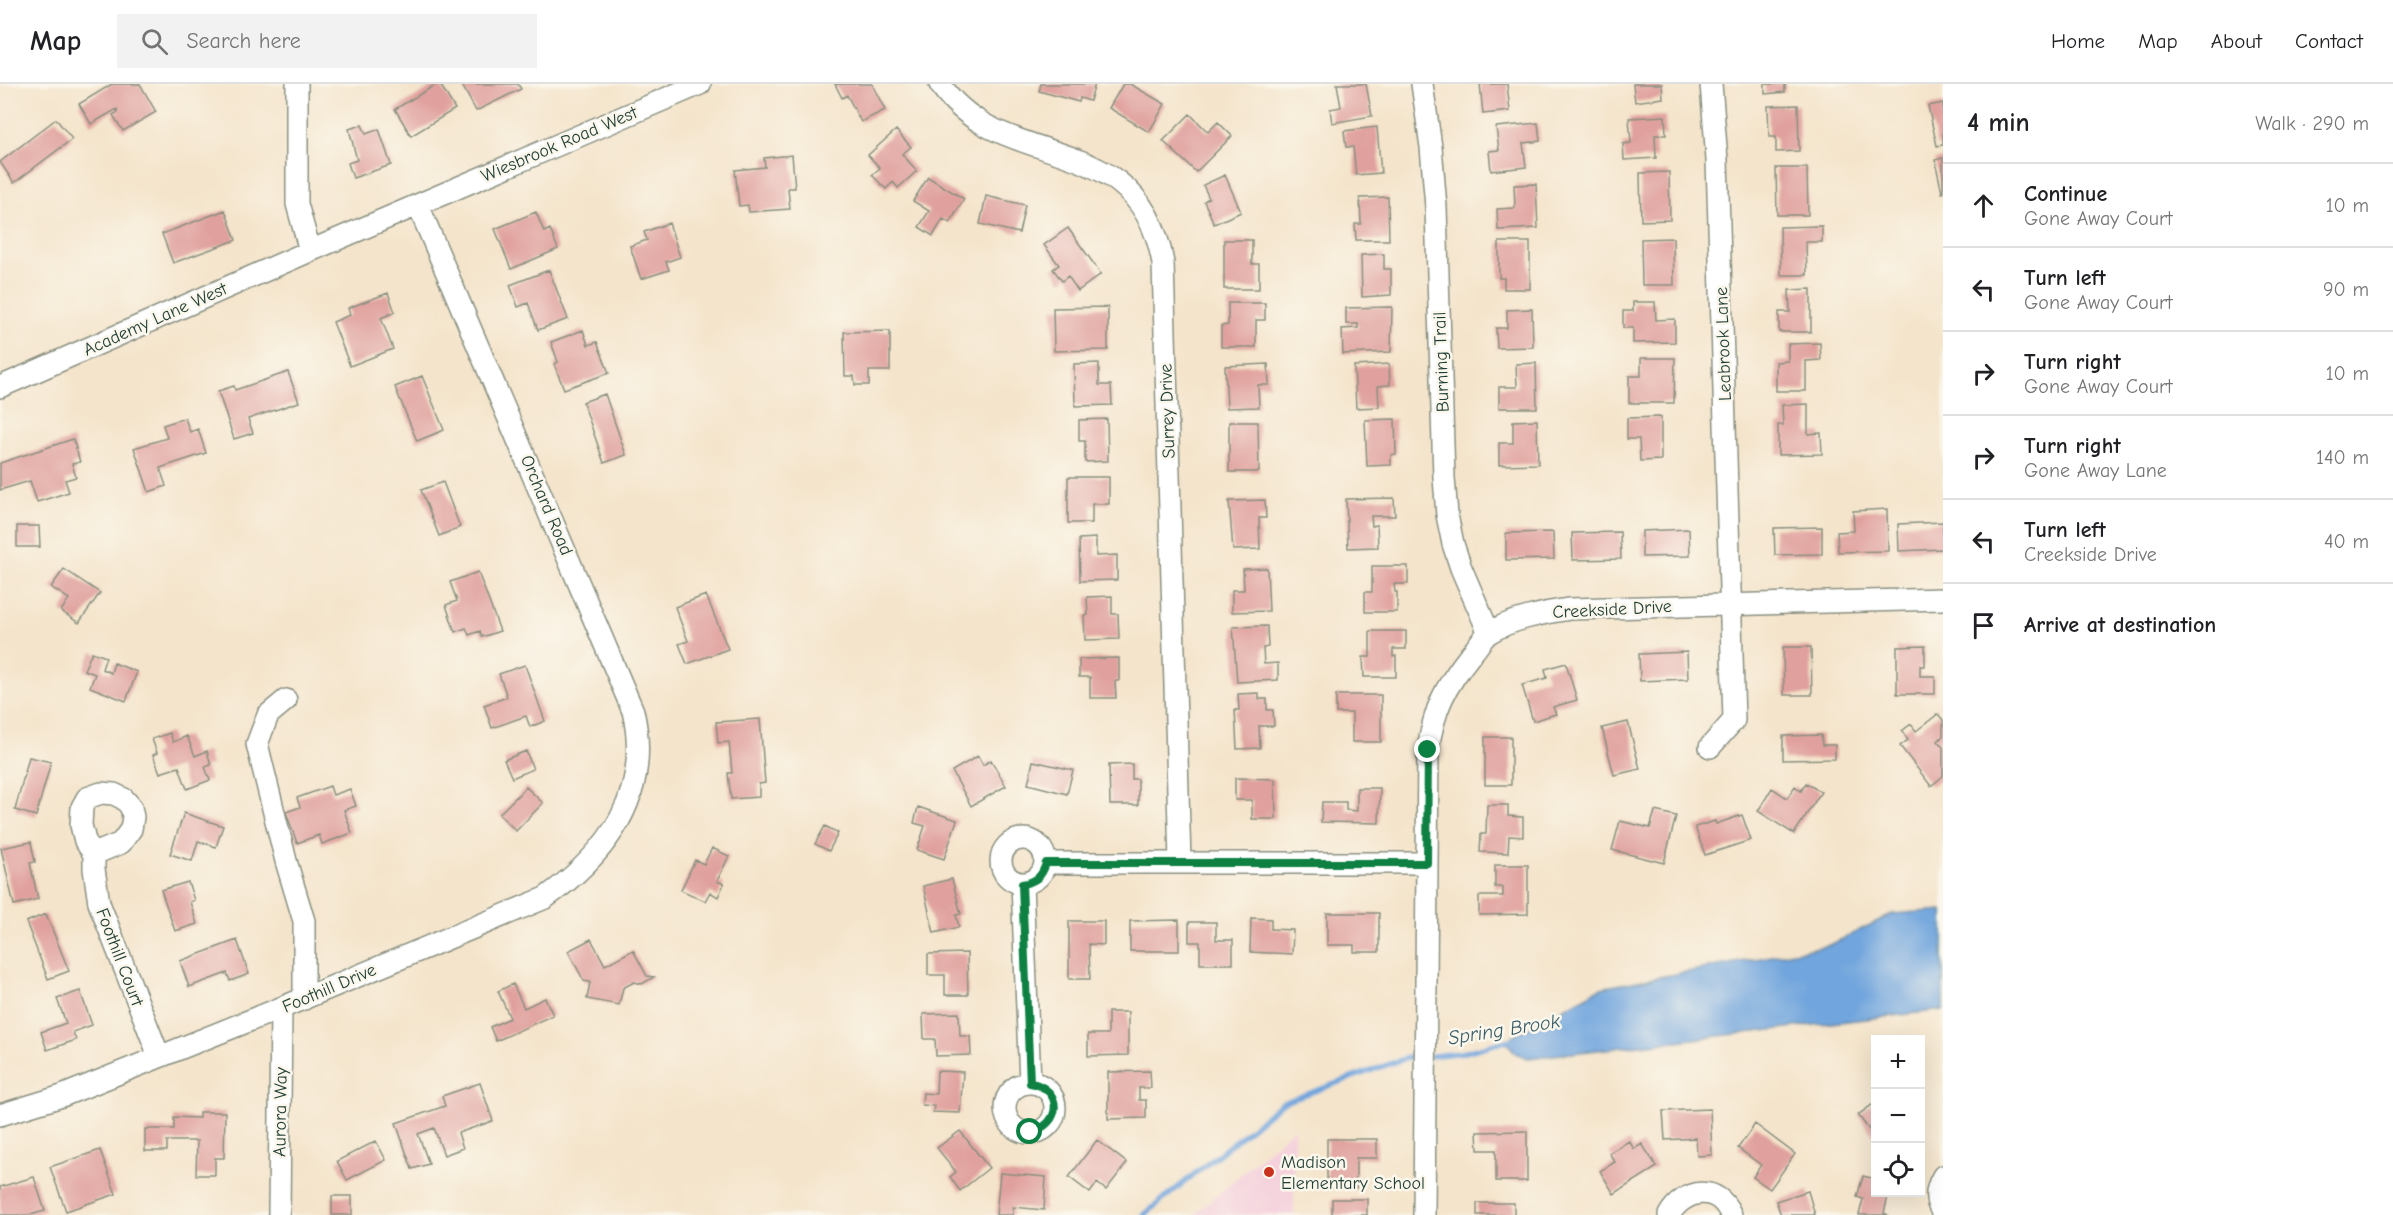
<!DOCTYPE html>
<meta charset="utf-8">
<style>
:root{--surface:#fff;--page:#f2f2f2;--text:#202124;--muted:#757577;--line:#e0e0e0}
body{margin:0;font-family:"Comic Neue",sans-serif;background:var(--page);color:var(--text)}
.controls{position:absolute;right:18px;bottom:18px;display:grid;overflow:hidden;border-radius:0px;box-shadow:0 6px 24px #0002}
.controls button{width:54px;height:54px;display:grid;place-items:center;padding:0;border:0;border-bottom:2px solid var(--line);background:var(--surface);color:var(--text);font:30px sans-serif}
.stop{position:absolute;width:18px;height:18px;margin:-14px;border:4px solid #0b8043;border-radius:50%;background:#fff}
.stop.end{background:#0b8043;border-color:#fff;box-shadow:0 2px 6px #0008}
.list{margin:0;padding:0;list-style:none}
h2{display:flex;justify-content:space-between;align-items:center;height:78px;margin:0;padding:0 24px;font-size:26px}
h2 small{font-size:20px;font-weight:400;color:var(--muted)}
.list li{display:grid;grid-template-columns:39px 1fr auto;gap:18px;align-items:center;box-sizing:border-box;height:84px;padding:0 24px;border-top:2px solid var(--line)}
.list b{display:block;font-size:22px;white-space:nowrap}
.list p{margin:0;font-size:20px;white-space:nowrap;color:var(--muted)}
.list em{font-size:20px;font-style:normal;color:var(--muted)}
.icon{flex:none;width:33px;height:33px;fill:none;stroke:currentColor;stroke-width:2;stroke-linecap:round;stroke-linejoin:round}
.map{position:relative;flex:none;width:1943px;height:1131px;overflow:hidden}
header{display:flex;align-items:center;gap:36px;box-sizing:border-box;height:84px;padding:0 30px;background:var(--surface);border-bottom:2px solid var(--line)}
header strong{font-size:28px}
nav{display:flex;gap:33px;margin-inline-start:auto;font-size:21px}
.search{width:420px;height:54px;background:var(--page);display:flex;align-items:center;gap:15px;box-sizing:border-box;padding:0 21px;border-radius:0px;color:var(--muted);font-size:22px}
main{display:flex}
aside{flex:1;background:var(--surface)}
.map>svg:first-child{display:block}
.built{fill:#f4cfdc}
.water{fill:#71a5dd;stroke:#487188;stroke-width:1.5}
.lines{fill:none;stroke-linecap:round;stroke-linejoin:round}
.stream{stroke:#71a5dd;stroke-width:5}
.building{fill:#e0a09d}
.minor-casing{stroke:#8a9080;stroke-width:24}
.minor{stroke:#fff;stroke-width:21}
.route{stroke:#0b8043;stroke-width:8}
.poi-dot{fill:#c8321e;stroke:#fbf7ec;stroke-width:2}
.labels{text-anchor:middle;stroke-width:5;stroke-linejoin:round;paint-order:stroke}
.street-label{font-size:18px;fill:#1f3d34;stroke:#fbf7ec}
.poi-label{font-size:18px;fill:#1f3d34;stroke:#fbf7ec;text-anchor:start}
.water-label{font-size:20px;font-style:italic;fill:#385c67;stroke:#fbf7ec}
</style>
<header>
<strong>Map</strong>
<div class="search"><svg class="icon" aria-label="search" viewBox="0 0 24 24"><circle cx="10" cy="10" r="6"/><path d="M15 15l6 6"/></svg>Search here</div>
<nav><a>Home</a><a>Map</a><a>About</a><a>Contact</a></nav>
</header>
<main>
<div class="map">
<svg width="1943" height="1131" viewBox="0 0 1943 1131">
<rect width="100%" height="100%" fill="#fbf7ec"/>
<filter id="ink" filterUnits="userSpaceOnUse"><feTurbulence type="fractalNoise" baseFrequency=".0167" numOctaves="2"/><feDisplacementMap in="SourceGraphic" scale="12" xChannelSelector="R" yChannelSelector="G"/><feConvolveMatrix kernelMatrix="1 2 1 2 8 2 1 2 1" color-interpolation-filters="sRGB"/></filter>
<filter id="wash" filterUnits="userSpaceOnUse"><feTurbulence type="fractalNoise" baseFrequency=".008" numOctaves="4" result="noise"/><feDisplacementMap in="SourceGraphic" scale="24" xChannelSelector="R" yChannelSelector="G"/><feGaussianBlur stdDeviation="1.35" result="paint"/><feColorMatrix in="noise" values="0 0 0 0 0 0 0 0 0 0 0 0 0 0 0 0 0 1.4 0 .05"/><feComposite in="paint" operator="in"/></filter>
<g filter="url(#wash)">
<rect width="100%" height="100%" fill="#f4e4cb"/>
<path class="built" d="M1294,1044V1131H1194Z"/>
<path class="water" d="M1943,826V926L1528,974L1515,969L1506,956L1601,904L1830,861L1892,830Z"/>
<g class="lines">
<path class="stream" d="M1431,972L1465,968L1513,955
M1144,1131L1282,1019L1406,974L1422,973"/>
</g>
<g id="blocks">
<path class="building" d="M112,0H140L156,28L123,47L113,31L118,28L117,25L91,40L79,20Z
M437,0H440L455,25L411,52L395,25Z
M464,0H518L521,5L476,27L462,1Z
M835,0H872L885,26L861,38L847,11L842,14Z
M1041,0H1095L1090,17L1080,14L1079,18L1039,7Z
M1123,0H1130L1165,20L1149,48L1109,24Z
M1337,0H1366L1372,32L1332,39L1330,25L1341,23Z
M1480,0H1507L1510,27L1483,30Z
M1633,0H1662L1663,14L1635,18Z
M1765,0H1785V8L1765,10Z
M1943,19V61L1937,62L1928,22Z
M1798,21L1799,67L1776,68V53H1769L1768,22Z
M1190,30L1208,48L1218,38L1232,52L1196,88L1163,57Z
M1665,32L1666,51H1655L1656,74L1624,76L1623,60L1631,59L1629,34Z
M56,35L72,55L14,99L0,78Z
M1538,39L1540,57L1523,59L1526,83L1491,87L1489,67L1499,66L1496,43Z
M362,41L366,50L379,45L391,81L353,94L348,79L357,76L349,45Z
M1377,43L1381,89L1356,91L1353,63H1346L1344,47Z
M896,46L911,63L902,70L917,87L898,104L893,98L886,105L872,91L880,84L868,71Z
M792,71L795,104H788L790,125L749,128L748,121L739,122L735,86L765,83L764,74Z
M1943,74V109H1942L1935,76Z
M1776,84H1807L1808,131H1777Z
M1669,88L1670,136L1641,137L1640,89Z
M1225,91L1241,128L1214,140L1204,117L1209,114L1203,101Z
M928,93L964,115L950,139L943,135L933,152L919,143L929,127L913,117Z
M1536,100L1538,144L1498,146L1497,125L1515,124L1514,101Z
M986,112L1025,121L1019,149L980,140Z
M1388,113L1389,156H1356L1355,140H1361L1360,114Z
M225,126L236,156L173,179L162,150Z
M536,128L544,148L550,145L558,165L511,185L495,145Z
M669,139L680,173L666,178L669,186L641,195L630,162L647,156L644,148Z
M1822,142V158H1806L1807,191H1781L1780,143Z
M1068,144L1101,190L1078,207L1068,192L1062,197L1053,185L1059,181L1044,161Z
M1673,154L1674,201H1642L1641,155Z
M1224,156H1252V180H1259V205H1224Z
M1499,158H1530V205H1504V194H1499Z
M1384,170V185H1391V211L1362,213L1361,171Z
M549,186L568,235L538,246L528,219L518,223L510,201Z
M1811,205V248H1779V228H1790L1789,206Z
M388,209L395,228L381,234L393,265L350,282L333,238L350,231L348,224Z
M1633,218H1655L1656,236L1675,235V258L1633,259V244H1623V227H1633Z
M1228,219H1265V236H1256V263H1221V242L1228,241Z
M1108,223V266L1054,267L1053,224Z
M1392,223L1391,268L1343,270L1342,245L1358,244V240H1346V224Z
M1532,225L1533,263L1497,264L1496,244H1507V226Z
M583,246L588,261L597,258L609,289L564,305L554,280L558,278L551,258Z
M890,247V287H869V301H855L854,292H845L844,248Z
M1820,259L1821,276L1806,277V307H1776V278L1788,277V260Z
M1641,274H1675L1674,319H1629V292H1641Z
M1099,279V301H1111L1112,321L1075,322L1074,280Z
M1536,279L1537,324H1499V303H1517L1516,280Z
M1268,280L1269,301H1258L1259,323L1227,324L1225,282Z
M1389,280L1390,301L1378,302L1379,323L1356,324L1354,282Z
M288,288L299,318L248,335L253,349L234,355L218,307L234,302L235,306Z
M422,292L444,346L417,357L395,303Z
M605,310L626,371L604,379L583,318Z
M1808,320V350L1821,349L1822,370L1778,371V341H1783L1782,321Z
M1661,333V376L1640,377L1639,355H1627V334Z
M185,334L190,348L198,345L206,369L160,384L166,402L149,408L134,364L167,354L163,341Z
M1107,335L1108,377L1085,378V357H1079V336Z
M1395,335L1396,370L1391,371V381L1367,382L1365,336Z
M1537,336L1538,380L1499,381V359H1513V337Z
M1229,338H1258L1259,388H1229Z
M73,355L80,378L72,380L76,393L65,396L69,408L37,418L30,397L0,406V379Z
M1068,393H1109V420H1092V439H1068Z
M443,398L460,443L439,452L421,406Z
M1394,414L1395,432H1371L1372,442L1377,441L1378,463L1348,464L1346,415Z
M1265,416L1266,434H1259L1260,465L1233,466L1229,417Z
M1887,425L1888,467L1838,468L1837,448L1854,447L1853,427Z
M1943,438V465L1899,467L1898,440Z
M17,442H39L40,463H17Z
M1822,443V470L1775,471L1774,444Z
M1689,445L1690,472L1642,473V447Z
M1553,448L1554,475L1506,476V449Z
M1620,448L1621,475L1573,476L1572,449Z
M1096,454V472L1117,471V496L1080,497L1079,455Z
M1372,482H1408V500H1394L1395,508H1397V528H1365V508H1372Z
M1267,484L1269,527L1232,528V506H1244L1243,485Z
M64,485L100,509L79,539L61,527L69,515L51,503Z
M478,488L500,547L482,553L480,547L469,551L466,544L455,548L446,521L457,517L450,498Z
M706,511L728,565L687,580L679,560L688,557L675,523Z
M1112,512V530H1118L1119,555L1085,556L1084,531H1088L1087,513Z
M1267,542L1268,563L1263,564L1264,580L1278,579V596L1237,598L1233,543Z
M1370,547H1406V565H1393V573L1396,572V593H1364L1363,573H1370Z
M1925,562V582H1920V592H1935V610H1897V563Z
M1783,563H1811L1812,611H1784Z
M92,568L106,573L102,585L111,589L114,579L137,588L126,617L90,603L95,590L84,586Z
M1687,568L1688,595L1640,597L1639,570Z
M1119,574V597H1115L1116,614H1090V593H1079V575Z
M1566,579L1577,616L1553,623L1556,630L1533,637L1522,601L1547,594L1545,585Z
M525,581L545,637L530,643L526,632L492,644L484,621L507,613L499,590Z
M1259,609V615H1267V626H1273L1274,642H1259L1260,664L1237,665L1235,626H1239L1238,610Z
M1336,611H1381V658H1352V629H1336Z
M1938,630L1943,636V652L1938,657L1943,663V692L1931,702L1900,662L1908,656L1902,647L1911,640L1916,647Z
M760,635L765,699L759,700V713L731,715L728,689H732L729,658L718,659L716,638Z
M1628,638L1640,685L1614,691L1602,644Z
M170,649L173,658L187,652L195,672L207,667L211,681L205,683L210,696L187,705L179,683L160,689L153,671L157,669L152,655Z
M1821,651L1822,661H1835V675L1783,676V652Z
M1485,653H1511V701H1485Z
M526,667L533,685L512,694L504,676Z
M978,672L983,681L991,676L1006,702L971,722L952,687Z
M29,673L51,678L36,732L15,726Z
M1033,677L1073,686L1067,710L1028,700Z
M1132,680V695H1138V721H1110L1109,681Z
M1235,694L1275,695L1276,735H1252V716H1235Z
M1806,699L1821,708L1794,750L1758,727L1772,704L1787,714L1795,702L1801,707Z
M330,702L333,711L350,705L356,722L344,726L352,749L322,760L319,751L297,759L286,728L300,723L297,714Z
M526,703L543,719L516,747L499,730Z
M1357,704H1380L1379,739L1321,738L1322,718H1346V726L1357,727Z
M1487,721H1508V732L1523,733V753L1509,752L1508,769L1480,768L1481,750H1486Z
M918,723L957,736L944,775L917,766L925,742L914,739Z
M1655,727L1676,732L1664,779L1612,766L1620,737L1650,744Z
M184,729L223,742L216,763L198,757L192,777L170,770Z
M1742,731L1751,756L1705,771L1695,743L1715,737L1716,740Z
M825,742L838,749L829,767L815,760Z
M31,758L35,778L30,779L38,815L14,821L1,764Z
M712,764L729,772L717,797L724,800L718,813L710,808L705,817L681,806L695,776L704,780Z
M1495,781H1528V830L1479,831V812H1503V803H1495Z
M952,795L961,830L956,831L959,843L934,849L923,802Z
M188,798L194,816L190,818L197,840L175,847L161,806Z
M1327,829H1379V868H1354V861H1327Z
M46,830L69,887L48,895L26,838Z
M1251,834L1271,835V845L1293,846L1292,870L1250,868Z
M1179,836V867H1130V837Z
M1069,837H1104V861L1089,860L1090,895H1069Z
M1189,838H1216V856H1233V880H1200V858H1189Z
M591,855L605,881L633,866L647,892L654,893L642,900L634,898L623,904L619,921L587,915L590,898L584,897L568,867Z
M237,856L249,890L230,897L227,889L189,903L180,877Z
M967,869L968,911H945V891H928V870Z
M513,900L524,924L545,914L553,931L496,957L490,943L510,934L498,907Z
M80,907L92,941L73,948L76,956L47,966L41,948L66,939L57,915Z
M1108,928H1128V971L1088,972V950H1108Z
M959,929L960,952H970L971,971L936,972L935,955H924L923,930Z
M937,987L963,988L960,1029L933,1028L934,1022L922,1021L923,1009L936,1010Z
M1150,987L1151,1004H1139V1016H1146V1034L1108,1035V988Z
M480,999L493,1037L458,1049L463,1064L444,1071L434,1044L418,1050L429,1080L412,1085L396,1039L445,1022L442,1012Z
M1876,1018V1055L1858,1031Z
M1710,1025L1712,1071L1697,1072L1696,1054L1665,1056L1663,1027Z
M199,1028H225L224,1074H215V1091H196L197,1057H167V1067H145V1045H174V1033L199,1034Z
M1755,1040L1795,1070L1770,1105L1753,1093L1761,1081L1738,1064Z
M960,1047L989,1084L960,1107L950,1093L956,1088L937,1064Z
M1527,1047V1097H1496V1066H1478L1477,1048Z
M1327,1055H1377V1074H1356V1104H1327Z
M1097,1056L1127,1079L1106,1106L1097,1099L1090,1109L1069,1093Z
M376,1057L386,1076L347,1096L337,1077Z
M1629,1057L1634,1065L1642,1060L1657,1083L1614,1110L1600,1087L1615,1078L1609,1069Z
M100,1066L116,1110L66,1127L50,1083Z
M1000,1089L1046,1093L1044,1126L1013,1123V1131H996Z
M1863,1092L1876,1095V1108H1889L1884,1129L1888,1131H1859L1863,1115L1857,1113Z
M34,1093L45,1127L30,1131H0V1103Z
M1808,1107L1815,1131H1781L1776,1117Z
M332,1112H352V1131H332Z
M1332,1115H1367V1131H1332Z
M1477,1119H1514V1131H1477Z"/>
</g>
</g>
<g filter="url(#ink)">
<use href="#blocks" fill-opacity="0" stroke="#8a9080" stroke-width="1.5"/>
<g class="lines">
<defs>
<path id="minor" d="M297,0V120L310,167
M940,0C1001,92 1139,39 1163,179L1180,778
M1422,0L1431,63L1436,123L1444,394L1447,431L1453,460L1461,484L1489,549
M0,303L310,167L700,0
M286,616L268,631L257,660L286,777L304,837V915
M1710,663L1734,636L1717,76L1711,0
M1001 777a22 22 0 1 1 44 0a22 22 0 1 1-44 0Z
M94,770L121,759L131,745L133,733L131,723L124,715L114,710L101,709L87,714L82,723L81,741L85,757L94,770V785L99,819L159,972
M1046,779H1427
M1022,800L1030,999
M1005 1024a25 25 0 1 1 50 0a25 25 0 1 1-50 0Z
M0,1031L62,1012L281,924L545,814C610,768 652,709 633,627L418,121
M1943,1092C1936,1104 1934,1117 1943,1129
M279,1131L281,924
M1424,1131L1428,666C1434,624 1445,603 1471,570C1477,564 1482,554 1489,549C1508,536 1547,528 1569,525L1943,515
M1669,1131C1684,1105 1718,1099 1731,1131"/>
</defs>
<use href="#minor" class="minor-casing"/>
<use href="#minor" class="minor"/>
</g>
</g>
<g class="lines" filter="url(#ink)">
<path class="route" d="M1030,1048C1063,1041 1063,1004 1030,999L1022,800C1035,798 1042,793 1046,779H1427L1428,666"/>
</g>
<circle class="poi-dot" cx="1269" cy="1088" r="6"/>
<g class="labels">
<g class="street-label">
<text transform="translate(559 60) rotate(-23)" y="6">Wiesbrook Road West</text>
<text transform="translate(155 235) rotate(-24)" y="6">Academy Lane West</text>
<text transform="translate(1723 260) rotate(-92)" y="6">Leabrook Lane</text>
<text transform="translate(1441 278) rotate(-92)" y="6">Burning Trail</text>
<text transform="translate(1167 327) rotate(-92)" y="6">Surrey Drive</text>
<text transform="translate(547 421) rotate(67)" y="6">Orchard Road</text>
<text transform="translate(1612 525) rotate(-3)" y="6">Creekside Drive</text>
<text transform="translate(120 873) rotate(69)" y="6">Foothill Court</text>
<text transform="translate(329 904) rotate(-23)" y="6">Foothill Drive</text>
<text transform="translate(280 1028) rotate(-89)" y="6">Aurora Way</text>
</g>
<g class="poi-label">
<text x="1281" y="1084">Madison<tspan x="1281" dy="21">Elementary School</tspan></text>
</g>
<g class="water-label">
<text transform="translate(1504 945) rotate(-9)" y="7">Spring Brook</text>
</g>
</g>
</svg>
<div class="controls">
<button>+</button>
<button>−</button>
<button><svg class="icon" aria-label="locate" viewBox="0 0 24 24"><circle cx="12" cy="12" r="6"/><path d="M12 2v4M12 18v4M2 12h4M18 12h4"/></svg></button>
</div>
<div class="stop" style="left:1030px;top:1048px"></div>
<div class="stop end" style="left:1428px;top:666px"></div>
</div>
<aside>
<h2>4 min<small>Walk · 290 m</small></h2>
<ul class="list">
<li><svg class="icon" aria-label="ahead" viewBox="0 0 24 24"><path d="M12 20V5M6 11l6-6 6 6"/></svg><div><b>Continue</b><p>Gone Away Court</p></div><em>10 m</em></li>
<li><svg class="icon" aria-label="left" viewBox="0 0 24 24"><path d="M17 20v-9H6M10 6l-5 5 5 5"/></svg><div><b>Turn left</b><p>Gone Away Court</p></div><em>90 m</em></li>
<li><svg class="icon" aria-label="right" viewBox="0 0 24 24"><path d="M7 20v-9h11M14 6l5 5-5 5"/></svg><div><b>Turn right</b><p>Gone Away Court</p></div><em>10 m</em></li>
<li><svg class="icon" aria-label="right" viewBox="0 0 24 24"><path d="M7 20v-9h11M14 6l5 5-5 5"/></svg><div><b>Turn right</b><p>Gone Away Lane</p></div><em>140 m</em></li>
<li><svg class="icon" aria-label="left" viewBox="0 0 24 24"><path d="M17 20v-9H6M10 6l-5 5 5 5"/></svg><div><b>Turn left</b><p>Creekside Drive</p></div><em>40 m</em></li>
<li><svg class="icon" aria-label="arrive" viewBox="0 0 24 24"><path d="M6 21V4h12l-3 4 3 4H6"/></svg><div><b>Arrive at destination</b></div></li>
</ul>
</aside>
</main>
